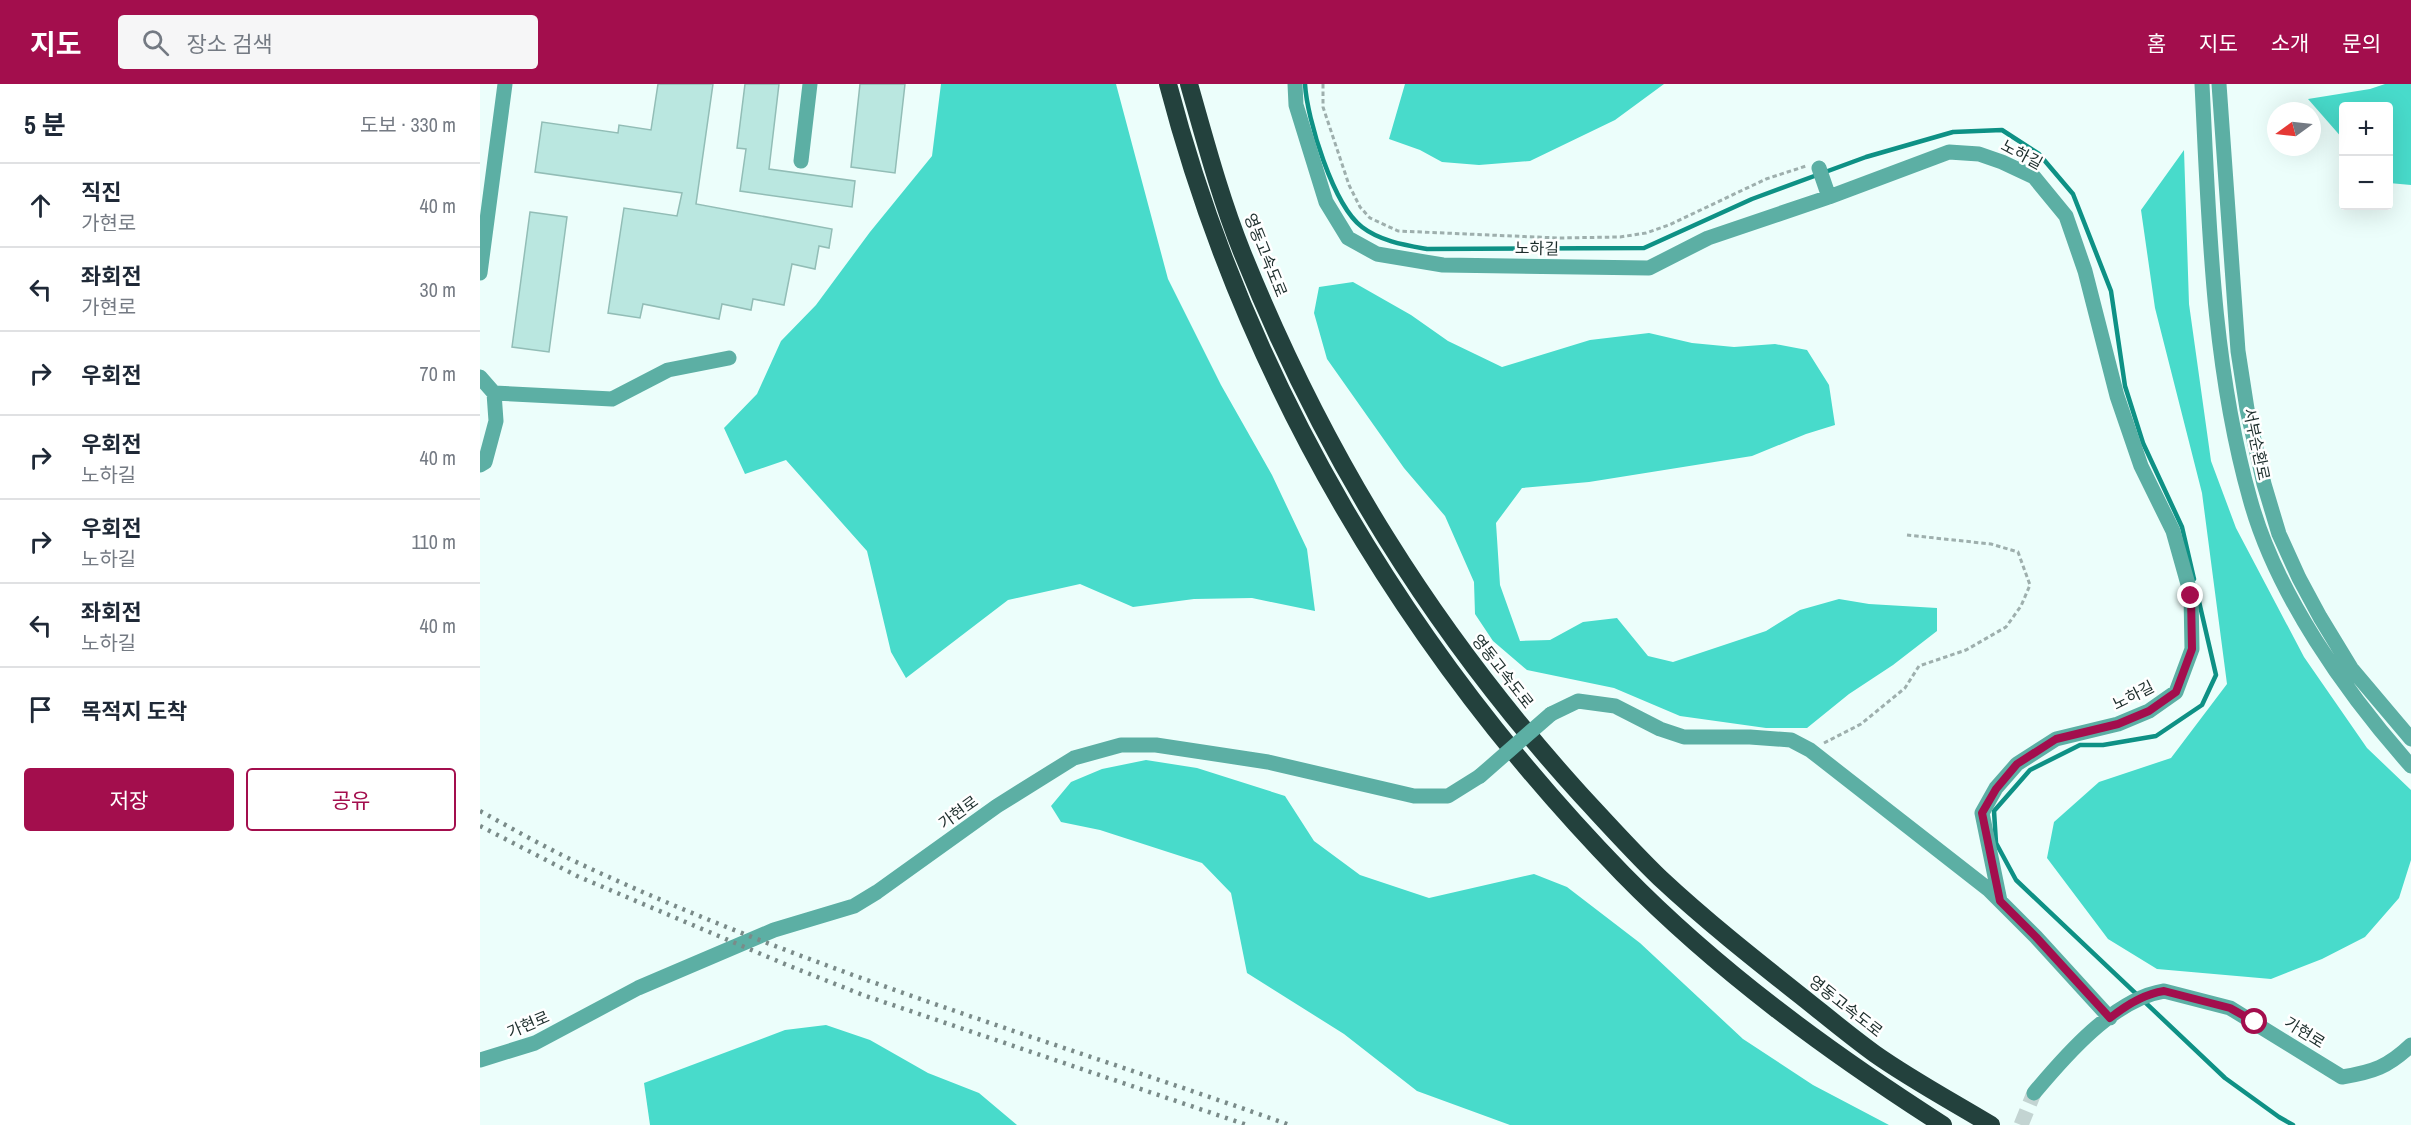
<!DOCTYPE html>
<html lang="ko">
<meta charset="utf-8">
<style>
:root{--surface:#fff;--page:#f6f6f7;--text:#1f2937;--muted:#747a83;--line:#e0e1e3;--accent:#a30e4d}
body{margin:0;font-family:"Archivo Narrow","Noto Sans KR",sans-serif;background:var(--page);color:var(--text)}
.controls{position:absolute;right:18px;top:18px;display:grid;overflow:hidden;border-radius:6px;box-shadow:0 6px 24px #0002}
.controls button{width:54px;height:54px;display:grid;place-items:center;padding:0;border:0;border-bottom:2px solid var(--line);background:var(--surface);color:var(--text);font:30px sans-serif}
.compass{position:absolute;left:1787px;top:18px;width:54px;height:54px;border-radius:50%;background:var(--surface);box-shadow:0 6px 24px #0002;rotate:255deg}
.stop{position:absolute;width:18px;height:18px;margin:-14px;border:4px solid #a30e4d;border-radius:50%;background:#fff}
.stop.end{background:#a30e4d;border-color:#fff;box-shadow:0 2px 6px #0008}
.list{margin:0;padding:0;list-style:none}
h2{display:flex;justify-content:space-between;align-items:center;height:78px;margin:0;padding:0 24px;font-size:26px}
h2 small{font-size:20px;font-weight:400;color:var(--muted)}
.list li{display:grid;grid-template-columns:39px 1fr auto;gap:18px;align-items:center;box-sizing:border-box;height:84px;padding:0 24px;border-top:2px solid var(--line)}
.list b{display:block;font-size:22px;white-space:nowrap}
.list p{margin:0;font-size:20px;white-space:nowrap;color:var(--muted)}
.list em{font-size:20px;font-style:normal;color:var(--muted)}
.actions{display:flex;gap:12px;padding:18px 24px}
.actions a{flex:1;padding:14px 0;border:2px solid var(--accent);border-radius:6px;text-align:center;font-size:21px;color:var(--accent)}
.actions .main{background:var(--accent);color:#fff}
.icon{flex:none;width:33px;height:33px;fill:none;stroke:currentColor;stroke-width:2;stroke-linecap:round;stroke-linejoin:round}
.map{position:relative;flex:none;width:1931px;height:1041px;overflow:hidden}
header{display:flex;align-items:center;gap:36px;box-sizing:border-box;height:84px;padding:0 30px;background:var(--accent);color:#fff}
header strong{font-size:28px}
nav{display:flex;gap:33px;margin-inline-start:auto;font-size:21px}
.search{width:420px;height:54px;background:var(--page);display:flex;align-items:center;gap:15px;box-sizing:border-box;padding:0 21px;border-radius:6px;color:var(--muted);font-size:22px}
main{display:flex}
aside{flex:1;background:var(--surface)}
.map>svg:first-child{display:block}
.forest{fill:#48dbcb}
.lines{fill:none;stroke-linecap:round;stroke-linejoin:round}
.stream{stroke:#0e9185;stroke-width:4.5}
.building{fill:#bae7e0;stroke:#92bdb6;stroke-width:1.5}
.minor-tunnel{stroke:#c3d4d2;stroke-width:15;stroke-dasharray:15 8;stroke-linecap:butt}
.path{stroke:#9eafad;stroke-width:3;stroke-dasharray:4.5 3;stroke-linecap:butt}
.minor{stroke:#5cafa4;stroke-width:15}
.highway{stroke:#23413d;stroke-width:18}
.rail{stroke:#7a8b89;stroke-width:4.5;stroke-dasharray:3 6;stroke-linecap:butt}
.minor-bridge{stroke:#5cafa4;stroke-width:15}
.route{stroke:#a30e4d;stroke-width:8}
.labels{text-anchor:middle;stroke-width:5;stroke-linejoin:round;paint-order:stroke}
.street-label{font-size:16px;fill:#1d2e2c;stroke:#fff}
</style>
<header>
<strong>지도</strong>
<div class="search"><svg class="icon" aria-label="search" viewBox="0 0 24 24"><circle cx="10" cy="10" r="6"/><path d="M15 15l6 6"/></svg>장소 검색</div>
<nav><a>홈</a><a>지도</a><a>소개</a><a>문의</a></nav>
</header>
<main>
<aside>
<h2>5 분<small>도보 · 330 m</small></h2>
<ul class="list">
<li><svg class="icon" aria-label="ahead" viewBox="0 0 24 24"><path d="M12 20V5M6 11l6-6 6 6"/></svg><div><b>직진</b><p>가현로</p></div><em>40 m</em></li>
<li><svg class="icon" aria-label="left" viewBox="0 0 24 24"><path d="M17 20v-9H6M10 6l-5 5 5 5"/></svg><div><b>좌회전</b><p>가현로</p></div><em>30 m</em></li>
<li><svg class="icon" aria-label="right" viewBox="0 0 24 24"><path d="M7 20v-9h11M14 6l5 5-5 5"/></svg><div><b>우회전</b></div><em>70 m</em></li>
<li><svg class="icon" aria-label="right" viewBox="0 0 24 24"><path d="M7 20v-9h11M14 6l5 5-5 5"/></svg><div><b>우회전</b><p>노하길</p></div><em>40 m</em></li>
<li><svg class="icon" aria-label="right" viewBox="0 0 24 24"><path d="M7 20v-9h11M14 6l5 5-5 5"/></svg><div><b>우회전</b><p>노하길</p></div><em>110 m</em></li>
<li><svg class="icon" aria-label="left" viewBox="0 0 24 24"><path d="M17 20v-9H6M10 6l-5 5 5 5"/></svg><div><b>좌회전</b><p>노하길</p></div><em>40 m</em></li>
<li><svg class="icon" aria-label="arrive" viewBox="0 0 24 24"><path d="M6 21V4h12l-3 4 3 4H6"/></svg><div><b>목적지 도착</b></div></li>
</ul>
<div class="actions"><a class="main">저장</a><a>공유</a></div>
</aside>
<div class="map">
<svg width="1931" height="1041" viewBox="0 0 1931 1041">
<rect width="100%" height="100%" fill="#ecfefb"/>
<path class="forest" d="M461,0H636L688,195L741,301L792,391L827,465L835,527L772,514L714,515L653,523L600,500L528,516L426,594L411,568L387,467L306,376L265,390L244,344L277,310L301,257L336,221L390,148L452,72Z
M925,0H1184L1135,36L1050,77L999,81L962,78L940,66L909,55Z
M1905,0H1931V101L1909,99L1908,22H1864L1863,55L1828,15L1890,5Z
M1704,66L1709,220L1731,377L1756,444L1824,573L1887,664L1931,706V776L1919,814L1885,853L1842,875L1791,895L1677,885L1628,855L1567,774L1574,738L1619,698L1691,674L1747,600L1722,409L1675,224L1661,126Z
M873,198L931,231L968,257L1022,283L1110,256L1169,249L1212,259L1254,263L1295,260L1327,266L1349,301L1355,341L1326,350L1272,372L1109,398L1042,404L1016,439L1020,501L1040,557L1070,556L1103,538L1137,534L1168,572L1193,578L1286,547L1320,526L1359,515L1389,520L1457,524V547L1413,581L1369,610L1327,644H1286L1200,632L1134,604L1047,586L1013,557L995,530L994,498L965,432L924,384L847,275L834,229L839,203Z
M666,676L717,684L805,712L834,757L880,791L949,814L1054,790L1087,803L1160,859L1263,955L1333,1001L1409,1041H1030L937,1007L864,950L767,889L751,809L722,779L620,746L581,738L571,722L591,698L622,685Z
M346,941L390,956L448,989L499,1009L537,1041H170L164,999L305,946Z"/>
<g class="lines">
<path class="stream" d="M825,0C827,35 853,121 882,143C900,157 925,161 947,165L1164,164L1272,115L1386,73L1473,48L1522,46L1559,70L1593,110L1631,207L1645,302L1663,359L1702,443L1714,495
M1717,509L1736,591L1722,621L1676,652L1623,661H1600L1550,686L1514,727L1516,759L1536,796L1745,994L1799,1033L1813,1041"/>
</g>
<path class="building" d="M178,0H233L216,120L352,145L349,164L339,162L335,185L312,180L304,221L273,215L271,226L242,220L239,235L163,220L160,234L128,229L144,124L197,132L202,109L55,88L62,38L138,49L139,41L171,46Z
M265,0H299L289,85L375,97L372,123L260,107L266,65L257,64Z
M380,0H425L415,89L371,83Z
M50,128L87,133L69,268L32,263Z"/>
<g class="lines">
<path class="minor-tunnel" d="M1541,1041L1554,1009"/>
<path class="path" d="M843,0V23L869,101L880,123L890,134L918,147L1078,154L1140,153L1166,149L1189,141L1286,95L1326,82
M1344,659L1381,640L1425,604L1439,582L1486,566L1526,543L1541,522L1550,501L1538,468L1511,460L1427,451"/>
<path class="minor" d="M815,0L816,21L846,118L868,154L897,170L963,181L1169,184L1228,154L1349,113L1469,68L1499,70L1522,78L1554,93L1586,132L1605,187L1637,312L1661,382L1693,447L1711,511L1712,565L1696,608L1669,627L1638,640L1576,655L1537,680L1516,704L1502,729L1520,817
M1722,0C1729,139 1732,280 1770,415C1796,510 1866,609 1931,682
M1739,0L1758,267L1767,325L1784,400L1799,450L1819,494L1840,533L1871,584L1931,655
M321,77L330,0
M1339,84L1349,113
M0,189L25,0
M0,293L14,309L132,315L188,286L249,274
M0,381L5,378L16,337L14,309
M1071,630L1098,617L1135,622L1180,645L1204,653H1270L1311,656L1330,666L1508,805L1556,853L1630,934
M0,976L55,959L158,904L294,846L374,822L397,808L517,722L594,674L641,661H676L788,678L934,712H968L1000,692
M1554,1009C1585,972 1634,915 1684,907L1750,924L1862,993C1893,988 1908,983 1931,961"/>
<path class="highway" d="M688,0C766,299 928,569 1143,790C1238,887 1349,968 1463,1041
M709,0C725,56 740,113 762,168C844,372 953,548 1101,711C1127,739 1153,768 1180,794C1225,836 1273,874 1321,912C1345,931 1370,952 1395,970C1432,996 1473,1018 1511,1041"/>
<path class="rail" d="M0,727C31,744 61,761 92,776C323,885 570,956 810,1041
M0,742L97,792L307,881L383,911L767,1041"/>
<path class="minor-bridge" d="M1000,692L1071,630"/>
</g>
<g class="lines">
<path class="route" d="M1711,512L1712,565L1696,608L1669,627L1638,640L1576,655L1537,680L1516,705L1502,729L1520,817L1556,853L1630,934C1645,922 1664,910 1684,907L1750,924L1775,938"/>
</g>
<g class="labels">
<g class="street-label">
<text transform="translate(1542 70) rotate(28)" y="6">노하길</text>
<text transform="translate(1057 164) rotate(1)" y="6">노하길</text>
<text transform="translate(786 171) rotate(68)" y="6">영동고속도로</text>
<text transform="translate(1777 360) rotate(78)" y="6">서부순환로</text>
<text transform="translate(1023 587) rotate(52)" y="6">영동고속도로</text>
<text transform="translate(1653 611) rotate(-27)" y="6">노하길</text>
<text transform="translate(478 728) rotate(-36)" y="6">가현로</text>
<text transform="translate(1366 922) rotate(38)" y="6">영동고속도로</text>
<text transform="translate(48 940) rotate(-23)" y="6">가현로</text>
<text transform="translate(1825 948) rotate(32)" y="6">가현로</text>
</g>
</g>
</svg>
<div class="controls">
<button>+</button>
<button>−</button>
</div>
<svg class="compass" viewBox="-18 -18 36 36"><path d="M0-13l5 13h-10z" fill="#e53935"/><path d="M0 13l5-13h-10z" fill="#747a83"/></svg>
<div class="stop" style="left:1775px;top:938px"></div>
<div class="stop end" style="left:1711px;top:512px"></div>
</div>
</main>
